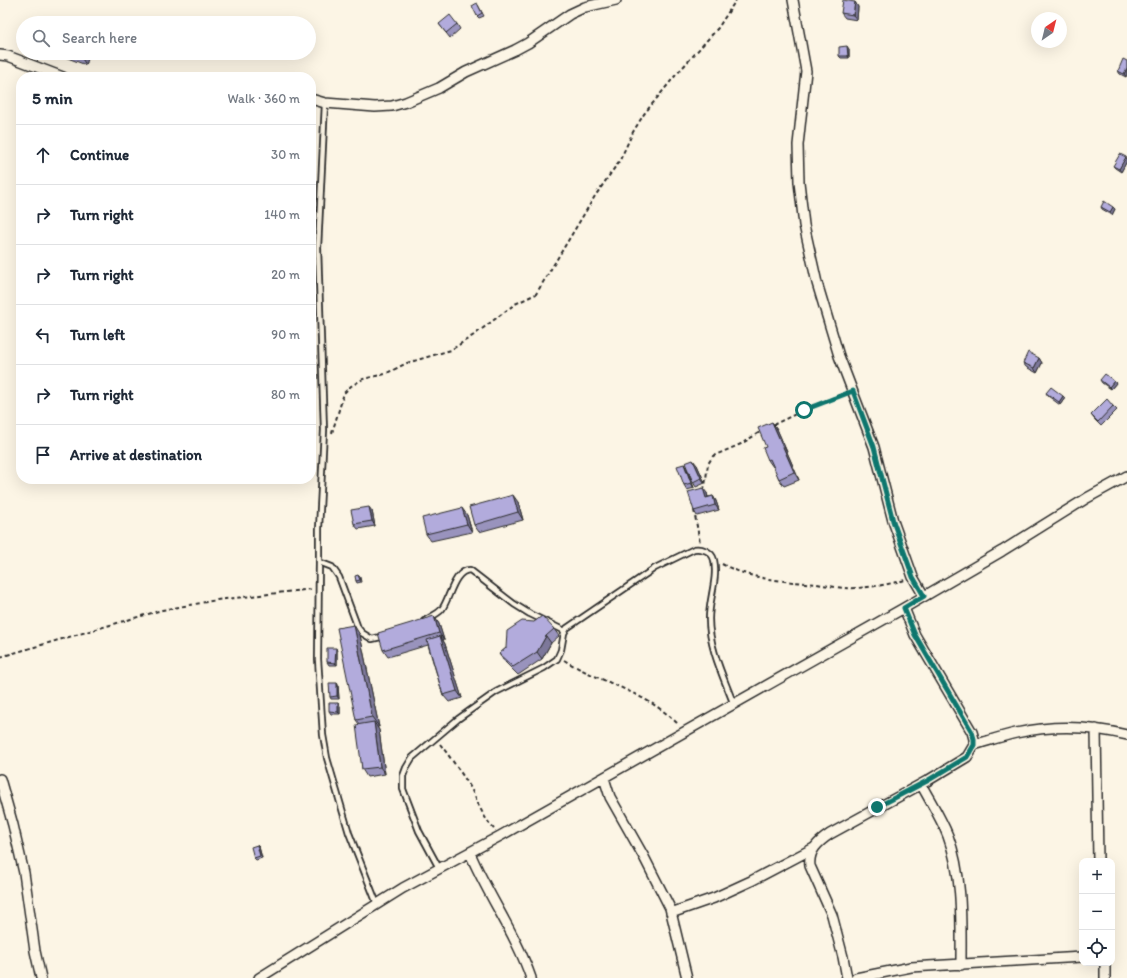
<!DOCTYPE html>
<meta charset="utf-8">
<style>
:root{--surface:#fff;--page:#f2f2f3;--text:#1f2937;--muted:#747a83;--line:#e0e1e3}
body{margin:0;font-family:Itim,sans-serif;background:var(--page);color:var(--text)}
.controls{position:absolute;right:12px;bottom:12px;display:grid;overflow:hidden;border-radius:8px;box-shadow:0 4px 16px #0002}
.controls button{width:36px;height:36px;display:grid;place-items:center;padding:0;border:0;border-bottom:1px solid var(--line);background:var(--surface);color:var(--text);font:20px sans-serif}
.compass{position:absolute;left:1031px;top:12px;width:36px;height:36px;border-radius:50%;background:var(--surface);box-shadow:0 4px 16px #0002;rotate:35deg}
.stop{position:absolute;width:12px;height:12px;margin:-9px;border:3px solid #0f766e;border-radius:50%;background:#fff}
.stop.end{background:#0f766e;border-color:#fff;box-shadow:0 1px 4px #0008}
.list{margin:0;padding:0;list-style:none}
h2{display:flex;justify-content:space-between;align-items:center;height:52px;margin:0;padding:0 16px;font-size:17px}
h2 small{font-size:13px;font-weight:400;color:var(--muted)}
.list li{display:grid;grid-template-columns:26px 1fr auto;gap:12px;align-items:center;box-sizing:border-box;height:60px;padding:0 16px;border-top:1px solid var(--line)}
.list b{display:block;font-size:15px;white-space:nowrap}
.list em{font-size:13px;font-style:normal;color:var(--muted)}
.icon{flex:none;width:22px;height:22px;fill:none;stroke:currentColor;stroke-width:2;stroke-linecap:round;stroke-linejoin:round}
.map{position:relative;flex:none;width:1127px;height:978px;overflow:hidden}
.search{position:absolute;background:var(--surface);box-shadow:0 4px 16px #0002;left:16px;top:16px;width:300px;height:44px;display:flex;align-items:center;gap:10px;box-sizing:border-box;padding:0 14px;border-radius:22px;color:var(--muted);font-size:15px}
.panel{position:absolute;background:var(--surface);box-shadow:0 4px 16px #0002;left:16px;top:72px;width:300px;height:412px;border-radius:16px}
.map>svg:first-child{display:block}
.lines{fill:none;stroke-linecap:round;stroke-linejoin:round}
.lane-casing{stroke:#2b2b2b;stroke-width:8}
.street-casing{stroke:#2b2b2b;stroke-width:12}
.path{stroke:#2b2b2b;stroke-width:2;stroke-dasharray:4 3;stroke-linecap:butt}
.lane{stroke:#fcf5e5;stroke-width:4.5}
.street{stroke:#fcf5e5;stroke-width:9}
.wall{fill:#9993bd;stroke:#2b2b2b}
.shaded-wall{fill:#7d789a;stroke:#2b2b2b}
.building{fill:#b2abdc;stroke:#2b2b2b}
.route{stroke:#0f766e;stroke-width:5}
</style>
<div class="map">
<svg width="1127" height="978" viewBox="0 0 1127 978">
<rect width="100%" height="100%" fill="#fcf5e5"/>
<filter id="ink" filterUnits="userSpaceOnUse"><feTurbulence type="fractalNoise" baseFrequency=".025" numOctaves="2"/><feDisplacementMap in="SourceGraphic" scale="8" xChannelSelector="R" yChannelSelector="G"/><feConvolveMatrix kernelMatrix="1 2 1 2 8 2 1 2 1" color-interpolation-filters="sRGB"/></filter>
<g filter="url(#ink)">
<g class="lines">
<defs>
<path id="lane" d="M325,103L318,248L324,430L319,529V562L332,567L339,577L358,628L362,633L372,639L385,636
M319,562L318,659L323,735L327,758L349,833L377,904
M424,621C430,617 438,614 442,609C450,598 454,570 470,570L514,604L530,614L565,631
M439,868L419,831L403,789V776L406,768L412,758L458,719L496,692L544,668L557,659L561,650L564,633L567,628L655,568L694,549C702,548 712,551 714,560C718,579 709,599 709,619C709,648 724,678 734,705"/>
<path id="street" d="M793,0L806,71L798,145L799,182L804,225L817,283L839,356L874,447L893,521L913,577L924,596
M0,55L8,56L63,77
M311,99L325,103L375,107L392,106L406,102L439,88L466,72L515,50L528,43L570,14L585,7L616,0
M1096,729L1098,861
M974,745C988,741 1002,736 1016,733C1052,725 1091,726 1127,735
M604,778L610,797L644,857L670,908L687,978
M0,779L13,825L24,873L35,951L41,978
M921,784C930,801 941,818 948,836C963,876 961,923 961,965
M470,853C488,896 516,934 531,978
M671,913L714,898L751,881L814,848
M1105,963V978
M259,978L403,888L500,836L904,608L1002,551L1087,498L1127,476
M847,978L843,957L832,915L810,866C808,851 818,842 830,834L927,781L967,757L974,745V739L972,732L915,635L904,608
M856,978L911,967L1082,957"/>
</defs>
<use href="#lane" class="lane-casing"/>
<use href="#street" class="street-casing"/>
<path class="path" d="M773,425L804,410L844,394
M332,433L344,393L351,386L363,379L385,374L407,363L451,350L474,335L515,304L536,294L595,196L620,160L633,132L644,114L675,76L718,28L736,0
M703,490L705,486L708,464L713,456L741,444L760,432
M694,510L700,543
M722,564C752,580 783,581 817,584C830,586 843,589 857,588C873,587 890,584 905,580
M0,657L162,610L217,600L312,589
M564,660C601,683 647,692 678,724
M440,744C450,757 460,771 469,785C478,801 481,815 494,829"/>
<use href="#lane" class="lane"/>
<use href="#street" class="street"/>
</g>
<path class="wall" d="M855,2L858,7L857,20L845,18L841,13Z
M478,5L484,16L479,18L477,16Z
M439,24H457L460,29L450,38Z
M849,49V58H841L839,56Z
M62,53H90L86,65L65,57Z
M1127,61V74L1126,77L1120,74L1118,71Z
M1127,159V161L1121,172L1115,168L1113,166Z
M1101,207L1115,209L1112,215L1102,209Z
M1039,358L1042,363L1037,373L1026,367L1023,363Z
M1100,380L1114,381L1116,383L1111,389L1102,383Z
M1046,393L1065,398L1060,405L1048,396Z
M1113,406L1117,410L1101,426L1095,420L1091,415Z
M772,422L777,429L799,480L784,486L779,479L774,466L773,467L768,460Z
M697,465L705,483L696,487L693,482Z
M687,469L694,488L687,490L684,485Z
M707,493L708,497L713,496L716,501L719,510L697,516L694,511Z
M518,502L523,520L479,532L474,525Z
M372,511L375,526L358,529L354,524Z
M467,515L472,532L431,541L426,534Z
M358,575L360,577L361,582L357,583L356,581Z
M434,616L439,624L444,640H443L445,644L462,698L449,702L443,695L428,645L388,657L383,650Z
M554,629L559,636L551,643L542,659L518,675L504,661L499,654L506,648Z
M360,635L379,727H377L379,730L385,774L367,777L362,769L359,724L356,720Z
M337,651V665H329L327,662Z
M337,683L338,685L339,699H331L330,697Z
M338,703L340,706V714H331L329,711Z
M257,845L259,847L262,858L256,860L254,858Z"/>
<path class="shaded-wall" d="M855,2L858,7L857,20L853,15Z
M847,46L849,49V58L848,56Z
M82,53H90L86,65L81,57Z
M1127,68V74L1126,77L1124,74Z
M1126,157L1127,159V161L1121,172L1119,169Z
M1113,207L1115,209L1112,215L1110,212Z
M1039,358L1042,363L1037,373L1034,368Z
M1114,381L1116,383L1111,389L1109,387Z
M1063,396L1065,398L1060,405L1059,402Z
M772,422L777,429L799,480L794,472Z
M693,460L697,465L705,483L701,478Z
M684,464L687,469L694,488L691,483Z
M703,488L707,493L709,503L706,498Z
M513,495L518,502L523,520L518,512Z
M713,496L716,501L719,510L715,505Z
M369,507L372,511L375,526L372,521Z
M462,508L467,515L472,532L467,524Z
M434,616L439,624L444,640L439,633Z
M354,625L360,635L379,727L372,717Z
M440,636L445,644L462,698L457,691Z
M546,636L551,643L542,659L537,652Z
M336,648L337,651V665L335,663Z
M337,683L338,685L339,699L337,696Z
M338,703L340,706V714L338,712Z
M374,722L379,730L385,774L380,767Z
M257,845L259,847L262,858L260,856Z"/>
<path class="building" d="M843,0L855,2L853,15L841,13Z
M477,3L482,13L477,16L472,6Z
M450,15L457,24L446,33L439,24Z
M847,46L848,56H839V47Z
M68,53H82L81,57Z
M1123,59L1127,61V68L1124,74L1118,71Z
M1120,154L1126,157L1119,169L1113,166Z
M1104,201L1113,207L1110,212L1101,207Z
M1028,352L1039,358L1034,368L1023,363Z
M1105,374L1114,381L1109,387L1100,380Z
M1051,387L1063,396L1059,402L1046,393Z
M1107,399L1113,406L1098,422L1091,415Z
M772,422L794,472L779,479L770,459L768,460L763,448L766,447L758,428Z
M693,460L701,478L693,482L685,463Z
M684,464L691,483L684,485L677,466Z
M703,488L706,498L713,496L715,505L694,511L688,492Z
M513,495L518,512L474,525L469,507Z
M369,507L372,521L354,524L351,510Z
M462,508L467,524L426,534L422,518Z
M358,575L360,580L356,581L355,576Z
M434,616L439,633L383,650L378,633Z
M542,616L554,629L546,636L537,652L513,667L499,654L506,648L507,631L522,621L534,622Z
M354,625L372,717L356,720L337,628Z
M440,636L457,691L443,695L427,640Z
M327,648H336L335,663L327,662Z
M329,683H337V696L330,697Z
M329,703H338V712L329,711Z
M374,722L380,767L362,769L356,725Z
M257,845L260,856L254,858L251,847Z"/>
</g>
<g class="lines" filter="url(#ink)">
<path class="route" d="M804,410L853,391L874,447L893,521L913,577L924,596L904,608L915,635L972,732L974,739V745L967,757L927,781L877,807"/>
</g>
</svg>
<div class="controls">
<button>+</button>
<button>−</button>
<button><svg class="icon" aria-label="locate" viewBox="0 0 24 24"><circle cx="12" cy="12" r="6"/><path d="M12 2v4M12 18v4M2 12h4M18 12h4"/></svg></button>
</div>
<svg class="compass" viewBox="-18 -18 36 36"><path d="M0-13l5 13h-10z" fill="#e53935"/><path d="M0 13l5-13h-10z" fill="#747a83"/></svg>
<div class="stop" style="left:804px;top:410px"></div>
<div class="stop end" style="left:877px;top:807px"></div>
<div class="search"><svg class="icon" aria-label="search" viewBox="0 0 24 24"><circle cx="10" cy="10" r="6"/><path d="M15 15l6 6"/></svg>Search here</div>
<section class="panel">
<h2>5 min<small>Walk · 360 m</small></h2>
<ul class="list">
<li><svg class="icon" aria-label="ahead" viewBox="0 0 24 24"><path d="M12 20V5M6 11l6-6 6 6"/></svg><div><b>Continue</b></div><em>30 m</em></li>
<li><svg class="icon" aria-label="right" viewBox="0 0 24 24"><path d="M7 20v-9h11M14 6l5 5-5 5"/></svg><div><b>Turn right</b></div><em>140 m</em></li>
<li><svg class="icon" aria-label="right" viewBox="0 0 24 24"><path d="M7 20v-9h11M14 6l5 5-5 5"/></svg><div><b>Turn right</b></div><em>20 m</em></li>
<li><svg class="icon" aria-label="left" viewBox="0 0 24 24"><path d="M17 20v-9H6M10 6l-5 5 5 5"/></svg><div><b>Turn left</b></div><em>90 m</em></li>
<li><svg class="icon" aria-label="right" viewBox="0 0 24 24"><path d="M7 20v-9h11M14 6l5 5-5 5"/></svg><div><b>Turn right</b></div><em>80 m</em></li>
<li><svg class="icon" aria-label="arrive" viewBox="0 0 24 24"><path d="M6 21V4h12l-3 4 3 4H6"/></svg><div><b>Arrive at destination</b></div></li>
</ul>
</section>
</div>
